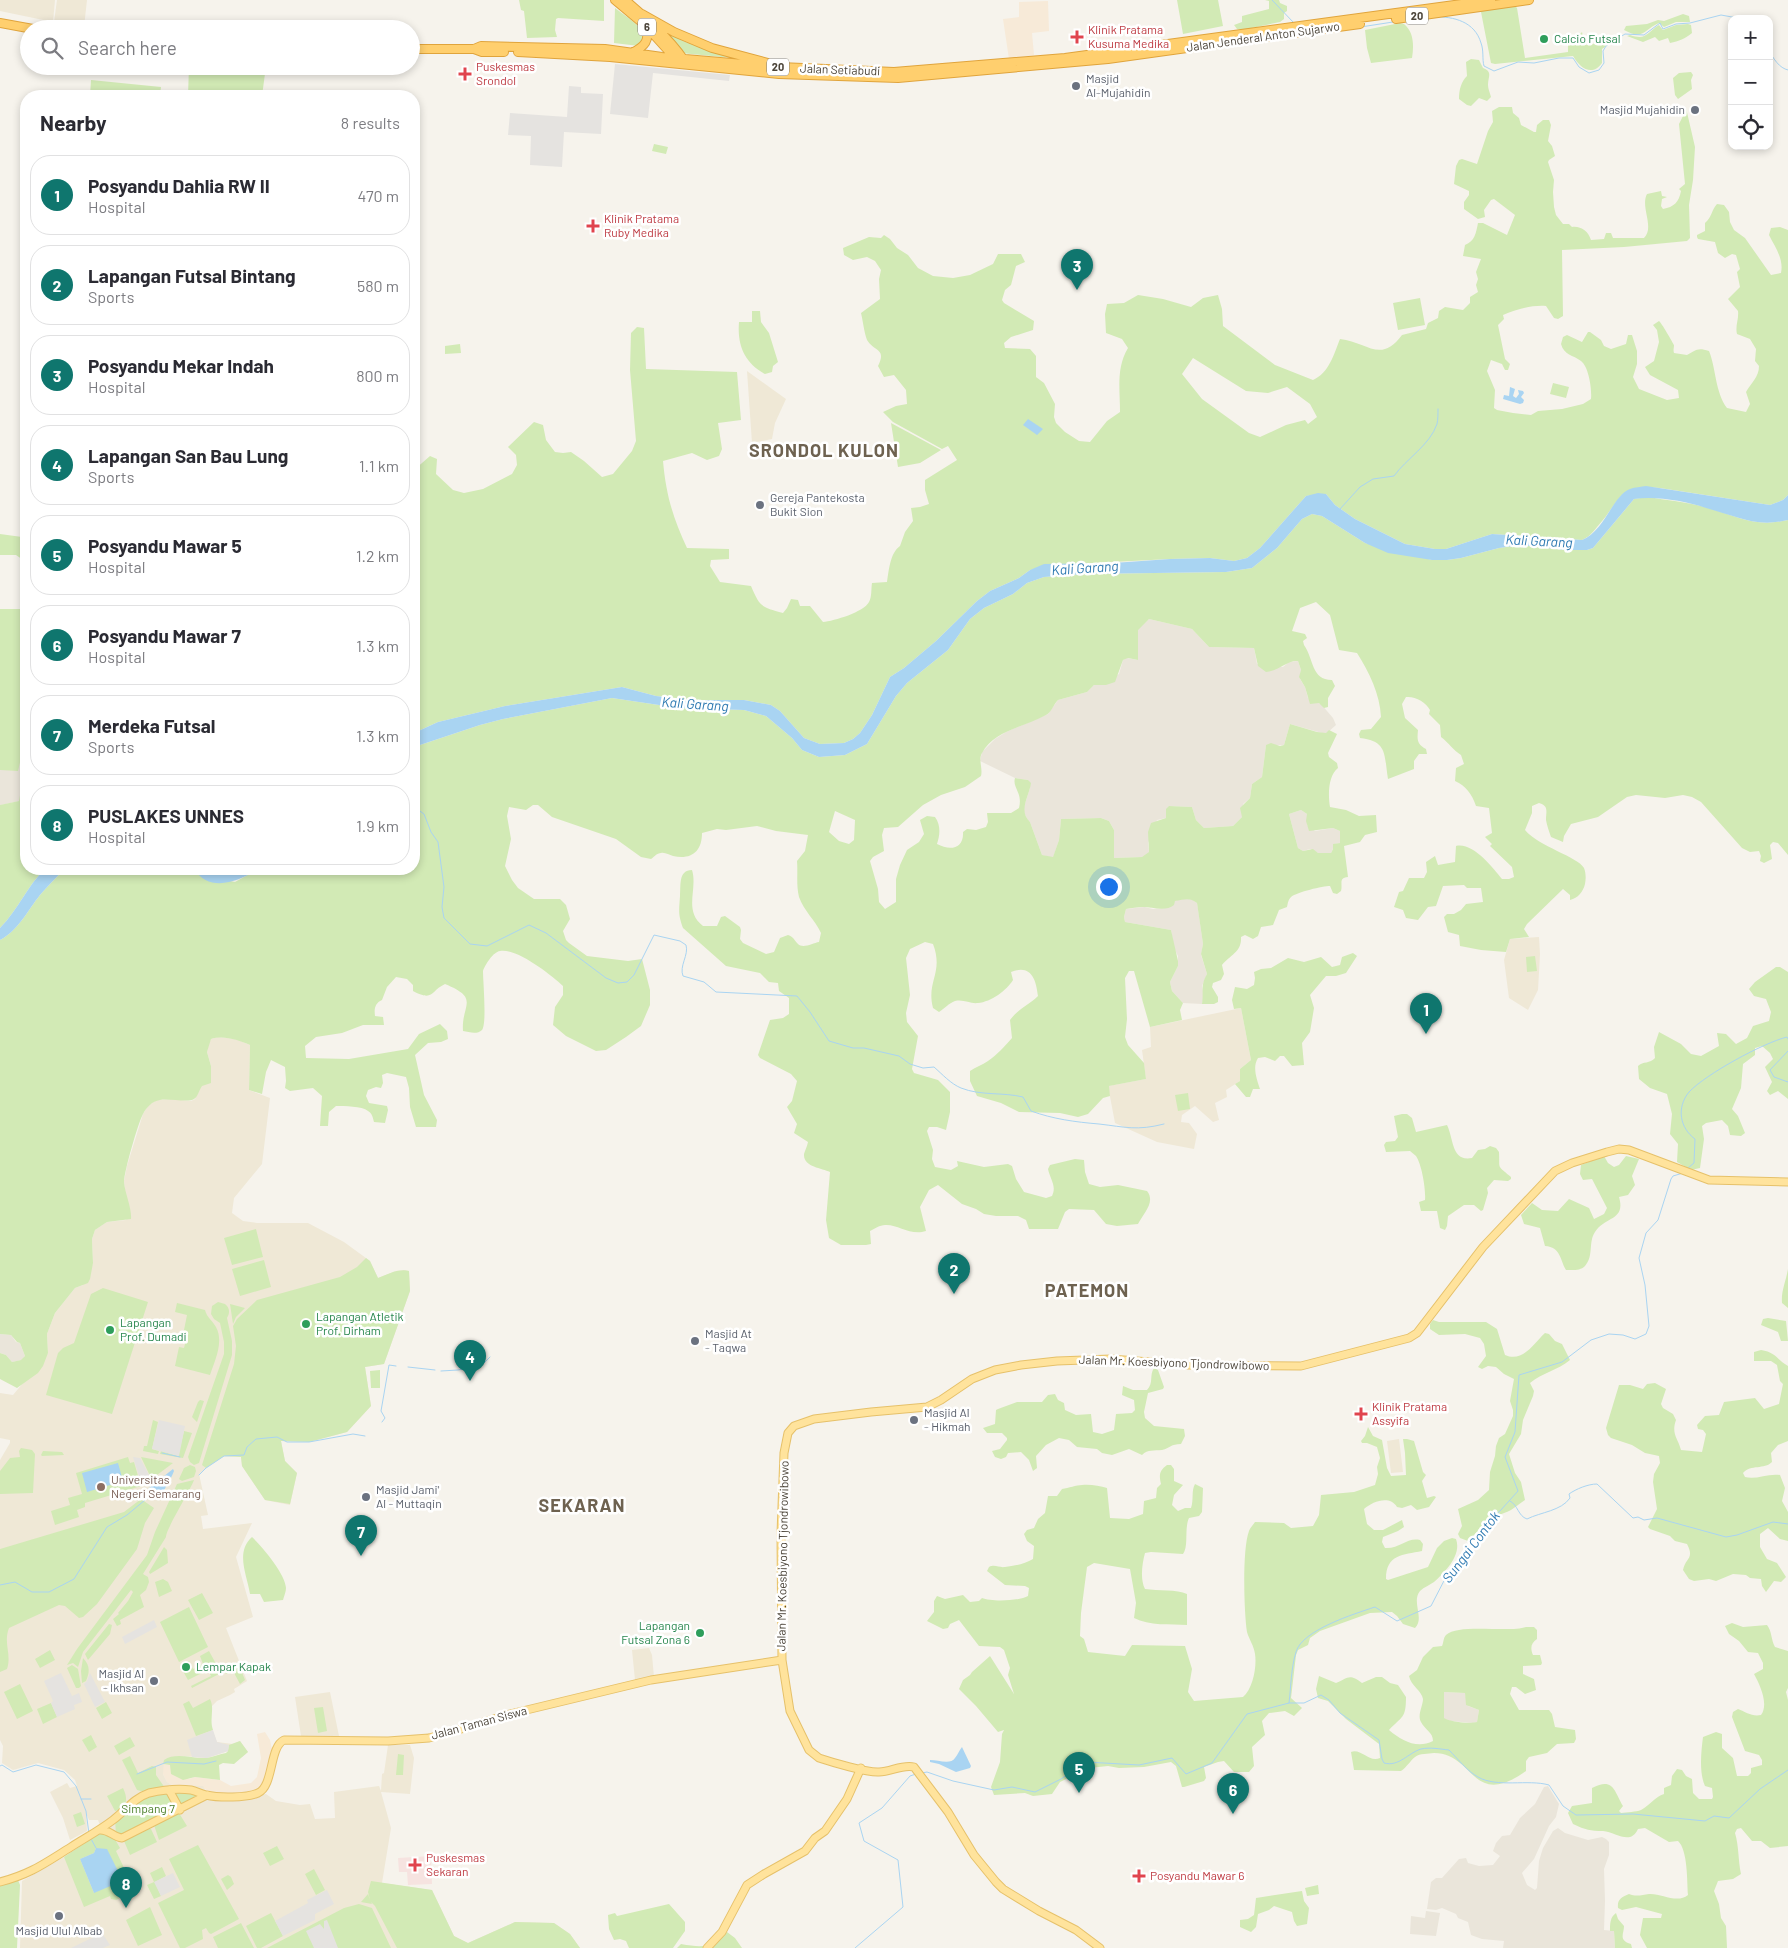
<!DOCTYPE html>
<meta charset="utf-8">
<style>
:root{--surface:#fff;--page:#f2f2f3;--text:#2b2b33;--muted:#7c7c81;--line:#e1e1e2;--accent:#0f766e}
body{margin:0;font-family:Barlow,sans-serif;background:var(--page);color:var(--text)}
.controls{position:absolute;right:15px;top:15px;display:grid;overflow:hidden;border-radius:10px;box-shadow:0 2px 8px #0003}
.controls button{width:45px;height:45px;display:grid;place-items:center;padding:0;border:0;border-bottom:1px solid var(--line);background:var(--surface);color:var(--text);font:25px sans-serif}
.you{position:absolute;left:1108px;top:886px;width:18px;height:18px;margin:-12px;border:4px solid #fff;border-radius:50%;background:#1a73e8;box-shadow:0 0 0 8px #1a73e833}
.badge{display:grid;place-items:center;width:32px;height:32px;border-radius:50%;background:var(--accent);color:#fff;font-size:16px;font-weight:700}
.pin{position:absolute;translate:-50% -41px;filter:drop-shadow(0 1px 2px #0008)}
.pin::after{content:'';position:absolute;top:26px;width:18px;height:15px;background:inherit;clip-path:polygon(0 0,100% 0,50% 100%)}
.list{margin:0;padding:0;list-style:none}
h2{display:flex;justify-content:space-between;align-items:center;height:65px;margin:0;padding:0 20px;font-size:21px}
h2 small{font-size:16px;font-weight:400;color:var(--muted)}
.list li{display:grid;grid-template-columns:32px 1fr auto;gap:15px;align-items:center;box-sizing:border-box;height:80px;margin:0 10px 10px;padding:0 10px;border:1px solid var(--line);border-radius:20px}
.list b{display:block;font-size:19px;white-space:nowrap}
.list p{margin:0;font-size:16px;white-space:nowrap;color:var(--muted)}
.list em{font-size:16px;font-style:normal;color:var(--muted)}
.icon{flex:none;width:28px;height:28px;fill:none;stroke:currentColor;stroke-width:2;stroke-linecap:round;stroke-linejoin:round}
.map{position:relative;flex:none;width:1788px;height:1948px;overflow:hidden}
.search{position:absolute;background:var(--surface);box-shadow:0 2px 8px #0003;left:20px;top:20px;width:400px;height:55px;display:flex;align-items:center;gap:12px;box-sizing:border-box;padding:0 18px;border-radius:28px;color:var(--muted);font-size:19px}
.panel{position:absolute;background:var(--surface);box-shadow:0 2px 8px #0003;left:20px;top:90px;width:400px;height:785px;border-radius:20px}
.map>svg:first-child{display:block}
.residential{fill:#eae5da}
.commercial{fill:#f7ead8}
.education{fill:#efe8d6}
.medical{fill:#f6e3e0}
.green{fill:#d2eab5;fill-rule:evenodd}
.parking{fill:#e5e3e0}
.water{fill:#a9d4f2}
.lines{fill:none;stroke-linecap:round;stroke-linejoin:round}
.stream{stroke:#a9d4f2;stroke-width:1}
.major-casing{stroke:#e6c16a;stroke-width:9}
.highway-casing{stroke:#e0a43c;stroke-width:10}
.major{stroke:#ffe39c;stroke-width:7}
.highway{stroke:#ffcf6e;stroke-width:8}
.health-dot{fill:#e0444e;stroke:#fff;stroke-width:2}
.leisure-dot{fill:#2e9e5b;stroke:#fff;stroke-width:2}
.worship-dot{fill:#6b7280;stroke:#fff;stroke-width:2}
.education-dot{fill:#8d6e63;stroke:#fff;stroke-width:2}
.labels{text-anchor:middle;stroke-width:5;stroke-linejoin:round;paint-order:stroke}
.shield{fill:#fff;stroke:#817c74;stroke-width:1}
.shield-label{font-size:11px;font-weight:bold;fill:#4b4439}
.health-label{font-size:12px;fill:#be3a42;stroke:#fff;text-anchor:start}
.street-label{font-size:12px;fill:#4b4439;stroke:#fff}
.leisure-label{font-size:12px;fill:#27864d;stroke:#fff;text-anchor:start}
.worship-label{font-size:12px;fill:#5b616d;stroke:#fff;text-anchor:start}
.education-label{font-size:12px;fill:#785e54;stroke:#fff;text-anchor:start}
.park-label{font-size:12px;fill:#4a7f2a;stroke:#fff}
.water-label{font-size:14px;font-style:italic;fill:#2e7ab2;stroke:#fff}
.district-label{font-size:18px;font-weight:bold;letter-spacing:1px;fill:#6e6250;stroke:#fff}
</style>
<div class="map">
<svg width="1788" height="1948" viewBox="0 0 1788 1948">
<rect width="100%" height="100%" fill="#f6f3ec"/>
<path class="residential" d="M1149,619L1192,629L1209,647L1254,648L1257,664L1283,667L1289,662L1298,661L1301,670L1300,679L1305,687L1308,698L1321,704L1333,718L1336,725L1327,733H1322L1290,724L1284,745H1266L1262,777L1252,784L1250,798L1243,804L1242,817L1233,826L1204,828L1196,820L1192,807L1169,806L1166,818L1157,820L1148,843L1149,852L1147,856L1142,857L1114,858V830L1109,821L1101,818L1061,819L1059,840L1053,858L1042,855L1030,822L1027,819L1023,810L1030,788L1028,780L1015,778L980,761L982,752L995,739L1006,732L1048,714L1058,700L1087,692L1094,685H1102L1119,674L1123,660L1127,658L1138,660V629Z
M21,758L26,760V783L22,784L20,801L1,805L0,807V770Z
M1301,810L1307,814V825L1315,831L1333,828L1340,831V843L1335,844L1331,853H1318L1310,849L1303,851L1298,848L1289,814Z
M1184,898L1193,900L1197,903L1198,909L1203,944L1201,955L1207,974L1202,986L1204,996L1202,1004L1183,1003L1172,991L1170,982L1178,966V956L1174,948L1171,930L1125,922L1124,917L1126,909L1144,907L1153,909L1166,908L1175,901Z
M0,1334L11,1335L16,1342L20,1343L25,1356L22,1360L12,1362L6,1355L0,1353Z
M1444,1692L1465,1693L1468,1706L1479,1710L1477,1722L1473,1723L1450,1721L1443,1718Z
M1548,1786L1559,1804L1556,1817L1549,1826L1534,1859L1522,1873L1527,1885L1535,1890L1537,1888L1539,1861L1543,1848L1553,1831L1558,1828L1565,1833L1588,1840L1602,1837L1606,1839L1609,1842V1855L1604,1869L1605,1901L1604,1930L1614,1931L1615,1948H1503L1504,1941L1482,1939L1471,1935L1468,1922L1458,1918L1456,1914L1442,1908L1436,1910L1427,1909L1431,1882L1436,1878H1442L1459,1859L1466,1858L1468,1863L1479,1866L1493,1865L1500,1856L1493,1851L1496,1843L1502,1836L1510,1835L1520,1818L1535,1804L1544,1787Z
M1426,1911L1440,1913L1436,1936L1410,1934L1411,1916L1425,1918Z"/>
<path class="commercial" d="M1048,1L1049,31L1032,33L1034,55L1009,59L1003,19L1019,17V2Z
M265,1732L270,1740L273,1754L261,1789L256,1790L239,1794L210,1793L202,1787L172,1785L167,1782L163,1774V1764L170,1765L189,1779L195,1777L220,1780L231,1786L251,1783L257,1777L261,1758L257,1734Z"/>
<path class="education" d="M0,0H55L53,22L0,11Z
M57,0H87L84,27L54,22Z
M747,371L786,399L775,423L772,439L752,443Z
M1539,937L1540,954L1538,990L1528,1010L1509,998L1504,960L1510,939Z
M1241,1008L1251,1060L1240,1069V1081L1226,1090L1227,1097L1215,1103L1219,1120L1213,1122L1195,1106L1182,1115L1181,1122L1189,1123L1197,1134L1194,1149L1157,1142L1115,1123L1108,1086L1146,1079L1142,1050L1151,1047L1150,1027Z
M218,1037L236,1039L250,1045L249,1090L270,1098L262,1164L234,1198L232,1213L243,1221L257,1223H308L344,1242L370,1261L378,1278L396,1271L405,1270L409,1271L410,1291L384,1364L365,1367L371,1406L347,1432L309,1442L281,1441L285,1461L297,1473L290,1505L265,1500L242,1466L241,1457L224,1456L206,1468L199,1474L208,1515L201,1516L203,1529L252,1523L236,1557L253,1617L226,1628L247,1681L234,1689L235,1692L230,1695L217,1701L212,1706L210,1724L217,1742L233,1744L240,1741L248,1752L242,1757L228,1751L207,1758L183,1756L164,1760L163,1774L167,1782L172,1785L203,1786L209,1797L223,1800L266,1794L276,1801L300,1805L310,1804L315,1819L335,1818L334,1792L379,1786L381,1791L382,1774L384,1773L388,1745H410L414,1758L410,1794L381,1792L391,1828L382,1883L432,1890L454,1936L468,1943L515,1922L554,1923L570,1934L580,1948H20L22,1881L64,1857L102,1831L98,1820H89L86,1813L87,1831L70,1840L63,1818L50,1792L67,1783L70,1788L77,1786L75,1780L64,1770L38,1763L13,1770L2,1763L3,1746L0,1740V1460L10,1443V1440L0,1438V1393L13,1395L48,1353L47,1334L55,1313L75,1288L83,1285L93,1263L92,1239L95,1230L107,1222L126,1220L130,1210L125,1194L124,1181L127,1166L143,1114L148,1106L156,1100L170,1099L191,1101L195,1099L211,1066L207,1052L209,1043L211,1039Z
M1399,1439L1403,1472L1391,1473L1387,1441Z
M649,1648L652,1655L654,1677L635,1680L632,1650Z
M330,1692L339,1736H301L295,1697Z"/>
<path class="medical" d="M431,1856L432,1884L408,1885L407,1872H399L398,1858Z"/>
<path class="green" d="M519,0H604V21L558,18L556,19L555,30L557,37L527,38L524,11L521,10Z
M1177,0H1218L1223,26L1183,34Z
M1265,0H1279L1280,3L1287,6V11L1284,13V19L1280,22L1242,30L1237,29L1234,25L1242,22V16L1269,9V1Z
M1507,5L1515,6L1517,8L1525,58L1568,52V38L1577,37L1582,32L1585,45L1614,41L1602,49V63C1592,77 1580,68 1573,56L1495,64L1491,63L1481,12L1482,10Z
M615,8C625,16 642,25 645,38L639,46L614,43Z
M1683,14L1689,16L1690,22H1676L1664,27L1659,23C1644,29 1644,41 1624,30L1626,26L1647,24L1658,20L1664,21Z
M1400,23L1404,24C1414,32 1414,46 1412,58L1371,63L1367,48L1365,30Z
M1688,24L1691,25L1692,33C1685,39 1679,41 1670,43L1668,38L1659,41L1655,37L1643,42L1627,36L1630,35C1647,41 1647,32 1659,25L1663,30L1676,25Z
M658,27L683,41L732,58L681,53Z
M1471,59L1479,60L1483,68C1493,72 1488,76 1488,85C1488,89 1490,93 1491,97L1487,101L1479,98L1471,106L1467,105L1459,99C1459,90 1461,82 1467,76L1466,62Z
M189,66H266L262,96H188Z
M1691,72L1693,75L1691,80L1692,89L1678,99L1675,95L1673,78L1679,73Z
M91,80L161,87L160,96H90Z
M1499,107H1512L1513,113L1519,118L1521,125L1534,132H1536L1537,125L1543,120H1549L1551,125L1548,141L1552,146L1555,156L1549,160L1548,162L1554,180L1553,192L1554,207L1556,215L1563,224H1569L1572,227C1581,226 1588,231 1591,240L1604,239L1606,233H1611L1613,238H1644C1655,227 1640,207 1647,194L1661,191L1662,196L1667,197L1662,199L1661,206L1663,209C1674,207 1679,202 1681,191L1679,189L1685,184L1679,124L1684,114L1686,108L1695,147L1693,180L1689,205L1690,238L1687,241L1624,247L1562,250L1563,316L1558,319L1554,318L1546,306C1532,305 1516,309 1503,315L1504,319L1498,325L1505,359L1510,364L1508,370H1505L1502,364L1491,360L1487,371L1495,390L1494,408L1497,410L1513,413L1531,415L1538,411L1562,409L1583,404L1591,399C1592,390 1589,367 1581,361C1573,355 1564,355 1561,344L1563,337L1567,335L1582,342L1588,332H1590L1601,340L1604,346L1611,349L1626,344L1628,335H1632L1637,351V364L1633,377L1639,389L1667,400L1679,398L1678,390L1650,375L1645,367L1654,361L1659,342L1657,330L1653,325L1659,321C1661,322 1673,343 1674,345C1674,348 1673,350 1674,353L1687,355C1696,351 1696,347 1709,351C1716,368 1715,392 1727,408L1746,412L1750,404L1746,392C1751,383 1759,377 1759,366L1755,361L1756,349L1750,339L1737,334C1735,326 1739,319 1738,311L1728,299L1740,287L1737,272L1740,269L1736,255L1732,254L1725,258L1718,253L1715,242L1698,239L1697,237V235L1705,231V223C1712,217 1711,211 1717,204L1724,205L1729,212L1730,222L1734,230L1745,238L1771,275L1781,273C1784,259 1775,247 1769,235L1771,228L1780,227L1788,230V495L1783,500L1770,505L1660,488C1617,483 1621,501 1597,527C1592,533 1589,537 1582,540L1492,534L1446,549H1435L1405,544L1355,519L1335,505L1326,494L1306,496L1260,548L1247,558L1234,561L1210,558L1170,559L1074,564L1030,570L1019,578L990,591L977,601L936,641L904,668L890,677L872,715L860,733L853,739L844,743L820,744L804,738L780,711L771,705L744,700H691L656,696L622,687L505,706L438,722L414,733V470L430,456L437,459L436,474L453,490L464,493L483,489L512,474L517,465L516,455L508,447L534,422L543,425L546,440L555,452L563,453L571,452L584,461L602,477L613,474L632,451L636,441L630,370L631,333L637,327L644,328L646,369L737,372L741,420L718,423L722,449L719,456L707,460L692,453L663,461C666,495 673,518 687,548L729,549V559L711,560L710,566L720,582L751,586C760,607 761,607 783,613L787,608L791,599L798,600L800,606H810L823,622C834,621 864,612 869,602C872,597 871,589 872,583L887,582C889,570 890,553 900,546L905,532L913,521L911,508L920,507L929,504L925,490V480L957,460L948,446L942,449L893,422L883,412L896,406L907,404L906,390L894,375L884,377L878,366C887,348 874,352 867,340C864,332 863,321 861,313L880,299L879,279L881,270L875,261L867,257L853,260L844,255L843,248L869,237L881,238L884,235L890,239L897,248L908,255L918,268L933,276L953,278L970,275L993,264L998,254H1021L1025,262L1016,266L1011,285L1005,290L1002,300L1004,303L1034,321L1033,330L1011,337L1004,343L1005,348L1030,349L1036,356V377L1044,383L1055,404L1054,417L1056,423L1065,432L1079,441L1090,442L1107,421L1120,412C1120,389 1116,368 1128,348L1122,339L1106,333L1105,314L1107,304L1124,303L1138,295L1163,299L1191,307L1203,298L1218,295L1222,309L1223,326L1275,365L1313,380C1329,373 1334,354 1340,339C1367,342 1381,364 1402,335L1426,329L1428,323L1438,318L1439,311L1445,307L1463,310L1470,303V297L1478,292L1476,285L1478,279L1476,272L1481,259L1463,256L1465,245C1475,241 1476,233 1478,223H1483L1507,235L1515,215L1494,199L1491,200L1484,210L1485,217L1478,219L1464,209V202L1469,195V191L1454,184L1456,166L1459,160L1462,159L1477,164L1488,131L1493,122L1492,111ZM1193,358L1246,391L1268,393L1287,387L1310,404L1317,417L1308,424L1305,420L1286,425L1260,437L1249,433L1202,399L1182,374Z
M654,144L668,147L666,154L652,151Z
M1420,298L1425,325L1398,330L1393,303Z
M752,311H760L761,322L769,333L778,362L773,366L772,372L765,374C745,363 737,346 739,322H752Z
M460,344L461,353L445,354V346Z
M1553,383L1569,387L1566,398L1550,394Z
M891,423L941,450L920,463L898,467Z
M1647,497C1667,500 1686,502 1705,507C1737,516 1754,528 1788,520V855L1778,843L1773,842L1770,845L1772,859L1764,863L1760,861L1761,856L1759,851L1750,852L1742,848L1701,802L1692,797L1683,795L1665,798L1636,795L1627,797L1598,817L1571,824L1564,836L1563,842L1551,837C1549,831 1547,826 1546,820C1546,811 1549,806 1539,803L1532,806V813L1525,830C1538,846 1578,857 1584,868C1586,873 1586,879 1585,884C1583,892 1578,898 1570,900V895L1563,889L1527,924L1524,929L1529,937L1510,939L1506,952L1481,950L1460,946L1459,935L1448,932L1444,917L1447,914H1454L1461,910L1466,904L1483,902L1481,888H1467L1464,885L1443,886L1436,906L1428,907L1418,920L1406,918L1403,910L1394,907L1399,892L1403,891L1409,878H1424L1427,872L1426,862L1435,856L1438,865L1455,862L1456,846C1473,842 1492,867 1502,879H1509L1514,877L1512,867L1490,846L1492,844L1485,837L1492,833L1489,808L1476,806C1472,794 1466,786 1455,781L1456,768L1464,764L1461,755C1453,750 1449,743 1441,737L1440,725L1429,714L1430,710C1426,702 1415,696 1406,697L1402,704L1405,718L1418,730C1417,740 1417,744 1426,749L1427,754H1419L1414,761V769L1388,779C1384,755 1388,741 1360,738L1359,734L1361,730L1371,729L1381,717C1380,694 1369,672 1357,653L1339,650L1330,615L1316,602L1300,608L1292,631L1305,634L1307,638L1303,641L1304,645C1314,659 1311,680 1332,680L1335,686L1328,698V707L1324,708L1319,703L1310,704L1305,687L1299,677L1301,670L1298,661C1287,660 1279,671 1266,672L1258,666L1254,648L1209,647L1192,629L1149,619L1138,630V660L1128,658L1123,660L1115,682L1106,685H1094L1087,692L1058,700C1053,705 1052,712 1046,715C1025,727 994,730 982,753C978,760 983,768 981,776L965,787L941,795L923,805L898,827L884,828L882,835L884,851L873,857L870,861L878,889L879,902L885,909L896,902V879L900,865L907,850L919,842L924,834L920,820L927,816L935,817C941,825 940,835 937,844C950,851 964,849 963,832L967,829L976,830L986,827L988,822L987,813H1011L1019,808C1023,792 1012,788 1015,778L1028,780L1031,783C1029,797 1018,811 1030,822L1042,855L1053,857L1059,840L1061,819L1101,818L1109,821L1114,830V858L1142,857L1149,852L1148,832L1151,823L1166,818V809L1169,806L1192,807L1196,820L1204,828L1233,826L1242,817L1240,808L1250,798L1252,784L1262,777L1266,745L1271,743L1280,746L1284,745L1290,724L1317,732L1326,733L1329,730L1337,734L1328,753L1329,757L1337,763L1338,768C1328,776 1328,795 1330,807L1346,810L1359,816L1376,815L1377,832L1365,835L1360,842L1344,846L1348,877C1338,878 1343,884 1341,891L1337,894L1333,893L1330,886C1323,886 1297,892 1291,897C1288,900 1288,903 1287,907L1279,910L1273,925L1261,927L1258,936L1253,939L1245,935L1241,937C1242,952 1230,955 1222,965L1224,974L1221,980L1213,983L1212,987L1218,997V1002L1214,1004H1202C1204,991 1200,986 1207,974L1201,954L1203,944L1197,903C1189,897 1184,900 1175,901L1174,905C1166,912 1152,907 1143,907C1137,907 1132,908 1126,909L1124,917L1125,922L1171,930L1178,961V966L1170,982L1172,991L1183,1003L1180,1010L1182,1020L1150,1027L1134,971H1129L1125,978L1127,1019L1125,1037L1128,1045L1144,1063L1146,1079L1109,1086L1110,1096L1103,1098L1088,1114L1078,1117L1060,1113L1019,1112L1001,1103L977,1096L970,1081V1071C976,1067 982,1065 988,1061C996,1056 1006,1045 1012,1038L1010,1020C1018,1009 1029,1005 1038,996C1036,979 1031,964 1011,972L1013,980C1007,990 991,1002 978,1003C970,1004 964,999 955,1001C949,1003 944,1009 939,1012L933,1008C926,981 944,973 933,944L925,942L910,949L906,958L910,995L906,1013L907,1022L918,1036L912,1069L914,1073L938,1080L950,1092V1112L946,1130L937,1127H929L927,1131L933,1150L932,1159L935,1167L951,1170L958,1166L957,1161L984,1167L1008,1164L1012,1166L1016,1179L1024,1192L1046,1198L1052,1196C1057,1186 1050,1179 1048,1169L1050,1165L1075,1159L1084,1160L1085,1172L1089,1184L1100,1187L1118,1185L1147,1191C1156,1202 1143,1214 1138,1224L1117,1226L1106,1224L1094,1210L1069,1209L1065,1212L1058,1229H1029L1026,1220L1018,1216H996L984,1214L976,1209L962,1204L938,1185L929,1190L920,1207L926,1231C910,1236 898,1224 885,1225C880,1225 874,1229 870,1231L871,1244L866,1245H841L829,1238L826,1220L830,1172C822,1168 803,1167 804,1154C805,1150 807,1147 808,1142L794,1133L797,1124L787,1107L792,1101L797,1081L791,1074L760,1058L758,1055L770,1020L783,1018L789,1014V998L779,991L778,983L769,982L760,973L726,966L683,928C678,914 679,911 680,896C681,886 678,870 692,870C698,889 683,911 703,926H717L721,917L725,916L740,927L741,930L740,939L743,943L766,954L774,952L780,938L788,935C794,937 794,940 798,944C803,949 813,943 819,942L821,933C815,920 804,911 799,897C796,885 798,873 797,861L805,851L808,835L776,831L757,826L726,830L717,829L702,833C702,852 691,860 673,856C669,855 665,852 661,853C657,853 654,857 651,859L641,857L616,839L552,817L538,805H533L526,810L509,807L507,816L511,839L505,866L512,880L518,888L534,899H560L566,905L570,919L563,931L566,940L569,943L587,956L628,961L642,959L650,990V1005L641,1026L626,1037L606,1050L596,1051L566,1036L553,1025L555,1007L563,995V986C551,975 517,948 500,951C493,952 485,965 483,971C483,981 487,1024 482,1030C477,1035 469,1032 463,1031C461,1004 481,999 445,984C430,991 434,1002 413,991V985L407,979L396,977L387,987L382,1000C375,1003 374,1009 375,1016L383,1017L384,1025H363L342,1033L316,1037L305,1046L306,1058L349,1059L408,1049L419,1034L440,1024L447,1031L448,1039L441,1042L428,1043L415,1055L424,1095L437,1120L436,1127H416L410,1107L409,1088L406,1077L387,1073L382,1075L383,1083L381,1088L376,1087L368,1090L366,1096L369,1103L387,1106L388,1110L385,1123L374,1122C373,1118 372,1113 368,1111C362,1106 344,1106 336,1106L329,1112L328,1126H320L322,1096L313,1088L290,1091L285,1088L286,1081L285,1067L271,1060L266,1072L262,1094L249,1090L250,1045C238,1040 224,1035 211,1039L207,1052L211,1066V1083L202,1086C199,1090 198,1097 194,1099C189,1103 168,1098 160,1100C152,1101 146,1108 143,1114C138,1123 124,1172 124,1182C125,1194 132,1208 131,1219L107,1222L95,1230L92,1239L93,1263L90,1279L88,1283L75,1288L55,1313L47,1334L48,1353L43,1366L38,1373L17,1388L0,1379V1353L6,1355L12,1362L21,1360L25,1356L20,1343L17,1342L11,1335L0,1334V940C18,931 28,910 40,895C48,886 56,877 65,869H194L197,874L235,882L258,869H414V747L480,725L503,719L612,698L679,708L744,710L766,716L792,738L802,750L819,757L845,755L867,744L896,696L907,683L948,650L970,619L984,608L1013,594L1027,583L1044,577L1084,574L1226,572L1252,568L1277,548L1302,519L1312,514L1322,516L1365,543L1432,560H1447L1461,558L1499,548L1520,545L1566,550H1587L1593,548L1634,499ZM1301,810L1307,814L1306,821L1309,831L1333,828L1340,831V843L1333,844V849L1331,853H1318L1313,849L1303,851L1298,848L1289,814ZM835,811L855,820L854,840L849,844L839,841L829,832Z
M0,534L22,537L26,536V562L16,555H0Z
M0,609H26V760L21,758L18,771L0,770Z
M26,783V869H45C27,886 18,910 0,928V805L19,801L22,784Z
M1353,953L1357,956L1346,973L1336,976H1326L1310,995L1314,1008L1310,1032L1302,1043L1304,1065L1292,1066L1284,1056H1280L1275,1061L1265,1057L1258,1058C1252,1067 1257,1080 1260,1089H1253L1250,1097H1246L1235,1084L1240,1081V1069L1251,1060L1241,1008L1234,1009L1232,1000L1235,987L1247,989L1254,985L1255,978L1254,972L1261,969L1271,968L1288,958L1304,962L1321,957L1332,967L1340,965L1342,957Z
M1535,956L1537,971L1527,972L1526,957Z
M1776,967H1780L1788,972V1099L1778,1091L1770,1095L1767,1091L1772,1082L1765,1067L1773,1059L1770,1053L1762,1046L1755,1048V1055L1743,1064L1741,1088L1732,1109L1738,1116L1745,1133L1741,1136L1730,1135L1728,1126L1722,1120L1706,1123L1702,1126L1704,1139L1700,1168L1691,1170L1677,1162L1678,1144L1670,1134L1672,1114L1667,1094L1650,1088L1639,1079L1638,1066C1643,1061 1650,1064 1655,1058L1654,1047L1659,1032L1681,1044L1691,1054L1701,1056L1719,1046L1717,1033L1726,1034L1736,1044L1747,1038L1753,1026L1769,1021L1771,1012L1766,999L1754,996L1749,989L1755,982Z
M1188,1093L1190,1109L1178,1111L1175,1095Z
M1402,1114H1407L1412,1118L1416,1132L1447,1125C1454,1139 1451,1162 1472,1158L1478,1150L1485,1149L1490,1146L1496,1148L1499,1152C1500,1170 1496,1164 1511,1177V1179L1508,1181L1494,1180L1487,1188L1488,1193L1483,1210L1481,1211L1474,1205H1464L1448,1216L1447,1226L1445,1230L1440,1228L1437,1211H1421L1419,1202L1425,1200C1426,1190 1422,1165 1416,1156C1414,1154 1412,1153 1410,1151L1386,1152L1384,1145L1386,1142L1395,1141L1398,1137L1394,1116Z
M1604,1156L1608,1163L1614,1167L1619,1165L1626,1156L1639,1159L1632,1176L1635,1185L1628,1195L1619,1197C1626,1221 1605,1216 1595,1232C1588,1242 1594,1256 1585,1266C1580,1271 1573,1270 1566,1270C1560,1260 1561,1247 1545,1246L1540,1228L1524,1224L1521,1215L1532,1203L1542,1210L1558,1211L1569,1199L1589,1208L1594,1219L1604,1214L1607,1208L1592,1179L1583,1180L1580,1174L1581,1165Z
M256,1229L263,1257L232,1265L224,1238Z
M366,1258L370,1261L378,1278C388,1274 399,1268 409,1271L410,1291L384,1364L365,1367L371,1406L347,1432L309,1442L281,1441L285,1461L297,1473L290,1504L265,1500L242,1466L241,1457L224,1456L206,1468L202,1465L234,1364L236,1346L233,1326L237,1319L257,1300L340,1277L357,1267Z
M264,1260L271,1287L240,1296L232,1269Z
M1788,1269V1308L1782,1303C1781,1291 1786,1281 1788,1269Z
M103,1288L148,1302L112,1414L46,1395L58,1353L63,1348L74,1343L91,1294Z
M218,1302L225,1304C230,1308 230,1313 227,1318L232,1341V1355L199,1463L194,1465L190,1462L188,1457L224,1354V1342L220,1323L214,1319L211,1314L212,1306Z
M177,1303L205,1310C207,1318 213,1321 216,1327C224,1342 215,1360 210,1375L175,1366L179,1347L184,1348L188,1332L184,1330L187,1315L175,1312Z
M230,1304L245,1308L236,1317L233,1324Z
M1768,1318L1786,1321L1788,1341H1781L1778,1332L1761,1325L1763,1319Z
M1433,1320L1439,1322H1486L1497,1329L1505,1355C1523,1363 1534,1343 1545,1333L1549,1334L1555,1341L1562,1344L1570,1360C1558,1370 1542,1373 1530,1383L1534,1391L1533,1396L1523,1420L1521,1434L1509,1454L1515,1473L1521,1482L1525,1500C1520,1503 1516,1507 1511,1510C1501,1515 1493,1515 1489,1527L1479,1530L1468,1541L1460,1538L1458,1534L1462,1526L1458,1509L1478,1500L1489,1490L1490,1472L1495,1456L1496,1446L1499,1438L1505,1434L1513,1416V1410L1510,1401L1514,1379L1504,1374L1496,1367L1488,1366L1482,1369L1478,1367L1486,1356L1484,1344L1480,1338L1465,1334L1439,1335L1430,1329V1324Z
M1761,1350C1776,1352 1777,1360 1788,1366V1441L1778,1445L1771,1453L1772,1462C1764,1470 1751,1464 1743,1473L1745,1477C1756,1480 1768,1473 1780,1475L1785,1488L1782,1501L1788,1512V1541L1780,1539L1768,1528L1760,1534V1547L1767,1559L1777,1563L1786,1577L1781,1582L1774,1581L1766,1592L1762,1586L1761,1579L1750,1578L1746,1575L1733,1574L1716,1581L1709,1579L1694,1581L1689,1579L1683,1570C1685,1558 1695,1559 1687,1544L1675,1541L1670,1536L1650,1529L1648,1527L1657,1509L1653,1482L1654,1474L1660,1463L1659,1456L1645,1453L1632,1445L1611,1438L1608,1435L1606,1428L1619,1385H1630L1643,1389L1647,1384L1655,1383L1666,1389L1661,1404L1663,1408L1673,1414L1676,1420C1671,1434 1678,1438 1681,1450L1702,1452L1706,1434L1703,1430L1698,1429L1697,1425L1705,1416L1719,1415L1724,1402L1755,1398L1764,1409L1779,1404L1783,1384L1780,1381L1777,1365L1771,1361H1754V1352Z
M1154,1368L1158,1370L1164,1387L1163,1389L1148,1393L1144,1412L1145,1418L1154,1426L1184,1429L1185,1436L1181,1444C1171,1444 1170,1448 1162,1450C1154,1451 1148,1449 1142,1455L1129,1449L1112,1455L1102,1453L1097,1449L1077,1447L1069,1440L1059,1438L1046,1445L1036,1456L1037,1468L1033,1471L1029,1460L1021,1452L1008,1453L1006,1457L1001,1459L995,1457L992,1451L1000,1449L1007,1440V1438L1002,1433H987L983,1428L995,1424L996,1410L998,1409L1017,1402H1042L1048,1395L1055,1394L1058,1400L1064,1403L1065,1410L1076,1415L1091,1414L1093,1432L1102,1434L1114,1430L1116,1414L1132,1413L1135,1410L1134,1400L1122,1395L1123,1386L1133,1390H1147C1154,1383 1149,1375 1154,1368Z
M380,1370V1388H371L370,1371Z
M200,1400L204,1401L197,1422L192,1417L198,1402Z
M153,1420L158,1422L152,1449L159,1451L158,1454L143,1451L144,1446H147Z
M1368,1427L1373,1436L1382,1440L1387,1468L1391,1476L1406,1475L1405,1453L1403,1439H1407L1414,1441L1423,1472L1426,1475L1422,1481L1427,1498L1434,1496L1436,1497L1429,1507L1417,1510L1411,1505L1402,1508L1397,1507C1390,1495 1373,1501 1364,1509L1367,1524L1374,1530H1383L1402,1520L1404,1527L1398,1531L1383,1537L1382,1542L1385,1548C1400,1549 1407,1537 1420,1540L1423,1544L1422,1551C1403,1555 1386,1554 1386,1579L1388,1580L1428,1567L1437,1548L1444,1541L1452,1538L1456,1539C1462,1555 1445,1572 1434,1582C1430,1585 1424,1587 1420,1591C1411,1602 1425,1618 1415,1628L1403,1624L1397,1616L1392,1612L1370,1613L1320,1631L1310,1638L1308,1645L1298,1650L1296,1655L1291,1698L1302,1708L1294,1716L1285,1711L1269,1713L1262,1721L1265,1735L1252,1747L1254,1766L1249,1772H1234L1224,1761L1218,1762L1204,1767L1206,1778L1204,1781L1184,1787H1182L1176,1766L1171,1762L1144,1767L1119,1768L1108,1766L1089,1768L1060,1782L1052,1794L1033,1796L1025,1793L994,1795L991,1787L1000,1762L1002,1734L1004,1730L998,1732L976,1706L959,1689L963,1680L970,1675L972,1672L990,1656L1014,1694L1008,1675L1010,1668L1004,1650L1000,1647L979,1646L959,1620L950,1624L948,1628L943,1629L927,1621L934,1612V1601L937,1596L945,1599L963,1595L970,1602L979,1601L982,1598C991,1602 1020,1601 1028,1596L1029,1588L1025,1586L1005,1585L987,1571L989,1567C995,1564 999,1568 1005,1567C1014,1566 1025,1564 1033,1559L1034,1546L1027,1541L1024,1534L1027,1530L1034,1528L1038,1519L1045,1513L1048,1496H1057L1062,1489C1069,1488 1076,1485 1082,1485C1090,1484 1100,1486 1107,1488L1110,1518L1129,1519L1143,1514L1144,1501L1156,1498L1157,1488L1161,1484C1159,1475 1159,1471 1167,1465H1171L1174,1469V1481L1183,1485L1174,1495L1172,1505L1178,1511L1185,1508H1191C1194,1500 1191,1491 1195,1484L1203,1488L1202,1512L1199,1516L1189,1518C1184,1529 1189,1546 1183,1554L1151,1552L1145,1553C1142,1564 1140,1579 1145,1589C1158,1591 1177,1589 1187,1594V1625C1171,1624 1149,1626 1134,1618L1136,1603L1130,1569L1094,1563L1087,1567L1081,1613L1080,1636L1084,1639L1088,1652L1125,1656L1132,1645L1185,1646L1192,1669L1188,1692L1194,1701L1243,1697C1253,1689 1257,1666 1255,1654C1254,1646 1249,1639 1247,1632C1244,1613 1242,1549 1249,1531C1250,1528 1253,1525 1255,1522L1284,1523L1291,1528L1313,1526L1319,1515L1321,1495L1354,1492L1375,1485L1378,1474L1377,1467L1380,1458L1377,1447L1367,1443H1362L1361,1441L1365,1436Z
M184,1431L192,1433L183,1458L160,1454L161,1451L178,1456Z
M21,1448L32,1450L35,1454L33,1493L0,1494V1471L10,1458L20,1457L19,1451Z
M43,1451L62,1452L64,1455L42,1456L41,1455Z
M128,1457L130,1463L134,1462L141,1486L85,1503V1507L77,1510L79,1517L55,1525L51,1511L70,1505L68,1498L82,1494L76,1473Z
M141,1457L173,1463L153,1478L150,1476Z
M190,1465L195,1467L196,1471L194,1477L182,1481L179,1479L184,1468Z
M194,1480C189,1493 166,1529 166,1537L143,1574L148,1577L149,1582L146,1590L140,1595L144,1607L120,1620L121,1624L117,1626L113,1619L119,1614L118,1613L128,1601L133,1592L131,1590L83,1652L78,1667L73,1663L67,1665L77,1649L147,1555L155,1532L177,1484Z
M141,1499L154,1508L145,1523L137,1549L97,1604L83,1617L79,1618L65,1606L59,1605L9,1628C3,1643 12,1654 7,1669L0,1672V1549L124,1512Z
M252,1537C262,1546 286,1575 286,1588C286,1592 284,1596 283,1600L264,1602L260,1594H250C247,1575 235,1552 252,1537Z
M164,1547L167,1550L168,1563L150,1574L149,1572Z
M163,1579L168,1582L172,1591L159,1597L155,1582Z
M202,1593L213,1613L199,1620L188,1600Z
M189,1607L208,1647L179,1662L160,1622Z
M1732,1623L1743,1627L1767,1625C1772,1631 1771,1640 1775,1647L1788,1651V1688L1786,1692L1788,1700V1846L1770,1848L1761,1841H1752L1741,1828L1737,1829L1735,1833C1739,1846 1738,1860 1741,1874L1733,1879L1718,1881L1714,1891L1719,1904L1721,1918L1726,1926L1727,1948H1647L1640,1935L1643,1918H1661L1662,1914L1636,1907L1622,1910L1618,1908C1617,1899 1622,1897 1629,1894C1636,1897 1642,1895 1649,1894C1661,1893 1677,1904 1688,1895C1687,1882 1688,1850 1678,1841L1669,1842L1645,1828L1638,1829C1630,1846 1616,1832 1603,1831C1590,1831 1586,1830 1573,1824L1568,1813L1572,1806L1592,1803V1788C1613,1777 1614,1790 1623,1806L1619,1811L1621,1813C1627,1812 1636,1812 1641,1810C1650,1805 1655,1797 1664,1794V1788L1671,1785L1672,1776L1677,1769L1682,1770L1686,1776L1692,1779L1693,1793L1699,1799H1712L1713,1797L1712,1788L1705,1786C1699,1773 1701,1752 1703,1737L1716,1732L1722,1734V1748L1733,1758L1737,1776H1748L1751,1773V1768L1762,1765V1760L1759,1755L1745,1751L1732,1717L1733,1712L1738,1709C1746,1712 1752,1717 1761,1715C1769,1704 1760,1685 1754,1674L1763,1669V1663L1758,1653L1748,1652L1739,1641L1729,1634L1725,1626Z
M109,1624L112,1625L110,1634L88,1660L85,1654Z
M1526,1627H1534L1537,1630V1639C1531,1643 1530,1648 1533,1655H1540L1542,1663L1541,1665L1523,1666V1674L1534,1679L1536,1690L1525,1694L1516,1687H1512L1510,1694L1519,1710H1549L1552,1714L1555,1727L1575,1730L1576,1739L1574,1743L1557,1744L1547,1753L1529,1757L1526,1761V1771C1471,1810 1475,1753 1434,1753C1428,1754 1420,1753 1415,1757C1410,1761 1407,1767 1401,1771L1354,1770L1351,1752C1361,1748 1369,1763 1380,1758L1379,1744L1346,1719L1328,1701L1318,1698L1316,1689L1319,1676L1336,1683C1348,1678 1349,1673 1362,1683L1376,1677H1382L1390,1683L1398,1685L1406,1697C1406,1719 1402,1716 1389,1730C1402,1741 1417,1749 1433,1741C1433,1732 1425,1730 1421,1722C1417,1715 1423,1706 1423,1699C1422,1691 1411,1686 1409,1676L1417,1670L1423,1657L1433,1647L1442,1646C1444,1642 1443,1638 1446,1635C1459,1623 1508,1633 1526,1627ZM1444,1692L1465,1693L1466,1705L1479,1710L1477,1722C1470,1724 1450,1722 1444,1718Z
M50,1650L55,1660L40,1668L35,1659Z
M209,1651L221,1673L192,1688L191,1686L211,1676L208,1670L188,1680L180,1666L189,1661L193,1669L203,1664L200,1656Z
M83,1658C90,1665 90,1672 86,1681L82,1683L81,1671Z
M72,1665L78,1669L81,1686L79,1688H76L67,1668Z
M239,1665L245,1680L240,1684L233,1671L226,1674L225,1672Z
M20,1684L33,1711L17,1719L4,1692Z
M210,1699C215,1709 209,1719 213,1730L196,1736L183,1704L189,1701L193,1708Z
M106,1702L112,1713L102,1719L96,1708Z
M51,1703L57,1717L43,1724L37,1709Z
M323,1707L327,1731L318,1733L314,1708Z
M91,1735L97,1747L89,1752L82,1740Z
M130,1737L135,1746L119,1755L114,1746Z
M240,1741L248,1752L234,1764L223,1763L219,1765L220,1780L195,1777L183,1780L171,1774L170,1765L163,1764L164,1760C176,1752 193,1759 206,1758C213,1757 220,1754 226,1753L228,1751L229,1745Z
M398,1754L404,1755L403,1775H396Z
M130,1756L138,1773L152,1766L156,1767V1775L165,1788L145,1792L137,1790L122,1760Z
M123,1788C128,1798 128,1809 115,1811L107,1796Z
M172,1792H190L202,1795L192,1798L180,1807Z
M167,1793L176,1809L126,1835L116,1834L115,1820C134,1803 141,1796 167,1793Z
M81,1812L85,1824L77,1827L73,1815Z
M179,1813L187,1826L159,1840L154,1825Z
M148,1828L151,1829L157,1842L130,1855L124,1841Z
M100,1833L113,1836L120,1848L116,1851L135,1891L116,1900L111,1899L110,1896L84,1907L64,1857ZM96,1848L100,1849L94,1893L80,1859L94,1853Z
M198,1845L239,1919L211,1934L209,1933L206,1928L202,1930L203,1939L185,1948H180L158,1903L184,1890L169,1859Z
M277,1846L284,1859L270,1866L263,1853Z
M162,1867L166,1876L155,1882L161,1896L154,1899L147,1885L154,1882L150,1873Z
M314,1869L325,1890L316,1895L305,1874Z
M228,1875L231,1877L234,1884L227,1890L221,1879Z
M18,1880L20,1885L17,1948H0V1885Z
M371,1881L432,1890L454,1936L468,1943L515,1922L554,1923L570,1934L580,1948H397L375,1906L371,1902L372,1904L361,1902L368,1894L370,1900L368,1892Z
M1318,1885L1319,1894L1307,1896L1305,1888Z
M1302,1891L1304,1901L1309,1908L1307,1924L1297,1926L1294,1921L1292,1912L1274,1906L1269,1910L1258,1914L1256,1927L1251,1932L1240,1927V1920L1248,1919L1254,1915L1256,1898Z
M359,1904L372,1908L391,1948H267L344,1908Z
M669,1904L685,1922V1931L673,1948H629L626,1941L620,1939L614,1940L609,1929L608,1915L615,1913L617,1916Z
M150,1907L162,1935L138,1946L126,1920Z
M271,1913L283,1936L261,1948H257L246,1926Z
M1616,1913L1618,1919L1624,1926C1624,1934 1618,1940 1631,1944L1632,1948H1615L1614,1931H1610C1610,1924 1610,1917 1616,1913Z
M241,1923L254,1948H218L213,1937Z
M727,1932L735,1938L742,1948H677L681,1944C704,1948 710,1948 727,1932Z"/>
<path class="parking" d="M615,64L730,75L729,81L653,73L648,118L610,114Z
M569,86L581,87V93L603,94L601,134L564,132L562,167L530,165L531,136L508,135L510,113L567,117Z
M159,1420L185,1426L179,1456L152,1449Z
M133,1457L140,1458L151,1479L142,1486Z
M154,1620L157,1627L125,1644L122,1637Z
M61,1673L72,1696L79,1693L82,1702L74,1705L75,1709L57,1717L51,1703L53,1701L44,1681Z
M90,1673L105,1702L95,1707L84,1684L87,1681Z
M213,1730L217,1742L229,1745L228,1751L207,1758L192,1757L187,1740Z
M173,1873L180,1887L161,1896L154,1882Z
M327,1890L334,1904L315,1914V1920L283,1936L275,1921L308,1903L307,1900Z
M327,1920L338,1948H314L306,1931L320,1924L324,1929V1921Z
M102,1933L110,1945L103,1948H71Z"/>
<path class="water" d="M1510,387L1515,389L1513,396L1516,398L1519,394L1518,390L1523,391L1524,393L1521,397L1524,400L1523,403L1520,404L1503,399L1504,395L1509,396Z
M1028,419L1043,429L1037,435L1023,425Z
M1646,486L1770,505L1783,500L1788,495V520C1755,528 1737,516 1706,508C1684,501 1657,496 1634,499L1593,548L1587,550H1566L1520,545L1499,548L1461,558L1447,560H1432L1388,553L1365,543L1322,516L1312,514L1302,519L1277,548L1252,568L1226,572L1084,574L1044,577L1027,583L1013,594L984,608L970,619L948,650L907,683L896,696L867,744L845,755L819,757L802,750L792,738L766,716L744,710L679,708L612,698L503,719L480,725L414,747V733L438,722L505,706L622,687L656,696L691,700H744L771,705L780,711L804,738L820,744L844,743L853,739L860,733L872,715L890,677L904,668L936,641L977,601L990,591L1019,578L1030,570L1044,564L1113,563L1170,559L1210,558L1234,561L1247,558L1260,548L1306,496L1318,493L1326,494L1335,505L1355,519L1405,544L1435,549H1446L1492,534L1582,540C1604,532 1613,495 1630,489C1635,487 1641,487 1646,486Z
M45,869H65C56,877 48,886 40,895C28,910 18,931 0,940V928C18,910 27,886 45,869Z
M194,869H258C239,882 209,893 194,869Z
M118,1463L123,1481L87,1492L82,1473Z
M173,1469L174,1471C170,1481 164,1489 159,1500L146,1493L149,1488Z
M962,1747L971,1766L970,1768L956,1772L939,1764L930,1762V1760C938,1760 951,1765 955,1758C958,1754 959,1751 962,1747Z
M96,1848L107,1849L121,1877L120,1882L94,1893L80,1859L94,1853Z"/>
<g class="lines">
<path class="stream" d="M1272,0L1294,23
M1434,17C1454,16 1475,22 1481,43C1484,51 1482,59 1484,66L1494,71L1518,62L1534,63L1559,58H1573L1579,67L1589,73L1599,70L1604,63L1603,51L1606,46L1625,34L1644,35L1660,23L1663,29L1676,24L1690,23L1721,15L1743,19
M1309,35L1393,22
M1769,51C1774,59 1779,68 1788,70
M1340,509L1360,487L1373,479L1394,476C1406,459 1430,445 1437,424C1438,420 1438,413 1438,409
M414,807L424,814L431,832L438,842L444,887L442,907L444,918L470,944L487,946L529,925L546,933L606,978L618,983L627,982L634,975L654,935L680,941L686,945C689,955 679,966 683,976L704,982L716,992L797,996L810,1012L829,1041L853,1048H864L899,1056L910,1064L923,1068L934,1067C942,1074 951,1084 961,1088C981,1096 1003,1092 1023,1097L1031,1111C1053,1119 1075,1122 1099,1124C1125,1127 1137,1131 1164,1124
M1788,1051L1770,1070L1774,1077L1788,1082
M1688,1168L1694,1163L1695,1139C1680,1128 1676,1108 1689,1092C1706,1074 1763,1043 1787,1037L1788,1039
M408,1367L435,1370
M441,1371L458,1370L482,1365L490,1357
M382,1422L385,1418L381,1411L389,1365L396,1366
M162,1453L180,1457
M199,1475L206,1468L224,1456L244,1455L247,1447L256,1439L277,1437L287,1442H309L353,1434L365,1436
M1510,1501C1518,1505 1518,1516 1527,1519C1541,1512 1561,1511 1570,1498L1569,1494C1576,1489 1588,1484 1597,1484L1633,1518L1638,1517L1644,1520L1657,1518L1726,1537L1737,1535L1773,1522L1788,1524
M0,1585L15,1582L32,1592H49L74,1579L107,1527L127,1515L151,1495
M1289,1703H1304L1321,1695L1329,1700L1340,1713L1379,1740L1382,1759L1384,1763C1399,1767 1408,1753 1421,1749C1430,1747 1440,1749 1449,1750C1458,1759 1467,1771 1478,1777C1497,1788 1528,1779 1549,1785L1563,1806L1576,1815L1633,1814L1705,1821L1714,1816L1729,1818L1760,1789L1788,1770
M0,1766L2,1765L13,1772L36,1765L64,1772L76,1786L86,1811L89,1834
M922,1773L927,1772L953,1781L994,1790L1012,1787L1035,1792L1061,1779L1086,1762L1139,1765L1172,1758L1186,1774L1212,1763L1247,1714L1289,1703C1291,1687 1291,1668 1296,1652C1302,1630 1354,1614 1375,1607L1397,1621L1431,1606L1448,1573L1460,1566L1485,1523L1500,1511L1518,1491L1505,1457L1515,1432L1519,1375L1562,1362L1591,1340L1609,1334L1623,1335L1635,1339L1646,1334L1649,1326L1645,1285L1639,1258L1646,1233L1658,1220L1671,1179L1673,1176L1683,1173
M137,1774L167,1762L204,1764L216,1761
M81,1799H91
M90,1837L96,1848
M855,1948L903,1907L898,1860L864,1841L859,1823L882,1808L910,1776L916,1774"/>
<defs>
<path id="major" d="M169,1790L180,1810
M99,1830C109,1829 113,1837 122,1838L207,1795
M0,1882C31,1874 45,1863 71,1847C85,1838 100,1830 113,1820C125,1811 134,1798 149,1793C162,1790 178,1788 191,1790C196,1791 201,1794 206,1795C219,1798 246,1798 258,1793C274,1786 269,1747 284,1740L388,1741L429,1738L448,1733L510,1714L651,1680L782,1660
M707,1948L722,1932L747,1885L764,1874L805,1851L815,1838L825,1831L847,1799L861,1768
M1100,1948L1076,1930L1039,1911L1003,1889L996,1882L974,1855L948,1812L914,1767C902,1764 891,1772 879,1772C868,1773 831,1762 819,1758L809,1750L790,1711L782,1660L781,1534L784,1453L788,1433L794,1426L814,1419L871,1412L927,1407L941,1400L972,1379L995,1370L1021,1365L1057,1361L1111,1359L1188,1365L1301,1366L1409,1338L1417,1333L1483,1247L1555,1171L1572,1163L1607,1152L1619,1149L1629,1150L1709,1180L1788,1182"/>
<path id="highway" d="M615,0L646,26L675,58
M625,0C646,18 668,37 684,60
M642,14L674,32L712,48L768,63
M1396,19L1529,0
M0,23L33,29
M411,49H474L481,46L605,49L662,57L780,67L894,72L1065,58L1491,0
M474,49L482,52H504
M518,52L610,57L779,74L898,78L1108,59L1360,24
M632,53C645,46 650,41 646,26"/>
</defs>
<use href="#major" class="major-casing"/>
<use href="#highway" class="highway-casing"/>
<use href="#major" class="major"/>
<use href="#highway" class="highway"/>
</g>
<g class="health-dot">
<path d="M1074.5 29.5h5v5h5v5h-5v5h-5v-5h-5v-5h5z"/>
<path d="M462.5 66.5h5v5h5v5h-5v5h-5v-5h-5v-5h5z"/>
<path d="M590.5 218.5h5v5h5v5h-5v5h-5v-5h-5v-5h5z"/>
<path d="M1358.5 1406.5h5v5h5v5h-5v5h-5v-5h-5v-5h5z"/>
<path d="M412.5 1857.5h5v5h5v5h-5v5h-5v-5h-5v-5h5z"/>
<path d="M1136.5 1868.5h5v5h5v5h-5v5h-5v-5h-5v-5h5z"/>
</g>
<g class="leisure-dot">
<circle cx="1544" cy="39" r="5"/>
<circle cx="306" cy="1324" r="5"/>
<circle cx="110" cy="1330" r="5"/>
<circle cx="700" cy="1633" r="5"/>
<circle cx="186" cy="1667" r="5"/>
</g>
<g class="worship-dot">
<circle cx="1076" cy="86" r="5"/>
<circle cx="1695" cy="110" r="5"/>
<circle cx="760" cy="505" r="5"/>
<circle cx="695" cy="1341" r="5"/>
<circle cx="914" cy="1420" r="5"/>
<circle cx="366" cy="1497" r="5"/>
<circle cx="154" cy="1681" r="5"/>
<circle cx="59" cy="1916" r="5"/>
</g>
<circle class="education-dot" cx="101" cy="1487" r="5"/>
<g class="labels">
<g class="shield">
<rect x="1406" y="7.5" width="22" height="17" rx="4"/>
<rect x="638" y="18.5" width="18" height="17" rx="4"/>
<rect x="767" y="58.5" width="22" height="17" rx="4"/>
</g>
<g class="shield-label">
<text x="1417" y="20">20</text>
<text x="647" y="31">6</text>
<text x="778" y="71">20</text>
</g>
<g class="health-label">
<text x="1088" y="34">Klinik Pratama<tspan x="1088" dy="14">Kusuma Medika</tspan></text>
<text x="476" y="71">Puskesmas<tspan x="476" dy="14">Srondol</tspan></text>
<text x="604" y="223">Klinik Pratama<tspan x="604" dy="14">Ruby Medika</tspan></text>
<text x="1372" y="1411">Klinik Pratama<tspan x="1372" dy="14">Assyifa</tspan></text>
<text x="426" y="1862">Puskesmas<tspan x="426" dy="14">Sekaran</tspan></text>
<text x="1150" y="1880">Posyandu Mawar 6</text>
</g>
<g class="street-label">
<text transform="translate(1263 37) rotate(-8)" y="4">Jalan Jenderal Anton Sujarwo</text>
<text transform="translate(840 70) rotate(2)" y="4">Jalan Setiabudi</text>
<text transform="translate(1174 1363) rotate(2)" y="4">Jalan Mr. Koesbiyono Tjondrowibowo</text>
<text transform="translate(783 1556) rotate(-89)" y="4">Jalan Mr. Koesbiyono Tjondrowibowo</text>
<text transform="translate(479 1723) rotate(-15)" y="4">Jalan Taman Siswa</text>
</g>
<g class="leisure-label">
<text x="1554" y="43">Calcio Futsal</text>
<text x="316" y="1321">Lapangan Atletik<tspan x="316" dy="14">Prof. Dirham</tspan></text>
<text x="120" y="1327">Lapangan<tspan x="120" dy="14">Prof. Dumadi</tspan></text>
<text x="690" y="1630" text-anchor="end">Lapangan<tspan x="690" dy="14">Futsal Zona 6</tspan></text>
<text x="196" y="1671">Lempar Kapak</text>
</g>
<g class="worship-label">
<text x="1086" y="83">Masjid<tspan x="1086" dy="14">Al-Mujahidin</tspan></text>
<text x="1685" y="114" text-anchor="end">Masjid Mujahidin</text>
<text x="770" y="502">Gereja Pantekosta<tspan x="770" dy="14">Bukit Sion</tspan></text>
<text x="705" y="1338">Masjid At<tspan x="705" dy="14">- Taqwa</tspan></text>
<text x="924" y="1417">Masjid Al<tspan x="924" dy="14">- Hikmah</tspan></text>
<text x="376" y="1494">Masjid Jami'<tspan x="376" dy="14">Al - Muttaqin</tspan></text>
<text x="144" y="1678" text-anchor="end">Masjid Al<tspan x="144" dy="14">- Ikhsan</tspan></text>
<text x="59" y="1935" text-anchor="middle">Masjid Ulul Albab</text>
</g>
<g class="education-label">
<text x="111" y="1484">Universitas<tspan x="111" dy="14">Negeri Semarang</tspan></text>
</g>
<g class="park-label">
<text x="148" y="1813">Simpang 7</text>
</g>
<g class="water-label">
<text transform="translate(1539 541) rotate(3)" y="5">Kali Garang</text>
<text transform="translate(1085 568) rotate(-4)" y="5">Kali Garang</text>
<text transform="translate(695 704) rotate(4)" y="5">Kali Garang</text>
<text transform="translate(1471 1547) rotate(-53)" y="5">Sungai Contok</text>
</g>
<g class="district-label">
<text x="824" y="457">SRONDOL KULON</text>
<text x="1087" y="1297">PATEMON</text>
<text x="582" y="1512">SEKARAN</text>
</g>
</g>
</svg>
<div class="controls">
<button>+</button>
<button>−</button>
<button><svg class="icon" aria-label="locate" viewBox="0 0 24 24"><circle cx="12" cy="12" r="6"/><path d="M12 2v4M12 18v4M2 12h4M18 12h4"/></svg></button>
</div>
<div class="you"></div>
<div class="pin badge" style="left:1426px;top:1034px">1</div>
<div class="pin badge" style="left:954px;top:1294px">2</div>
<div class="pin badge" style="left:1077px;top:290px">3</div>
<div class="pin badge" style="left:470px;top:1381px">4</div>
<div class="pin badge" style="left:1079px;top:1793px">5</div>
<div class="pin badge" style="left:1233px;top:1814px">6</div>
<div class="pin badge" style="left:361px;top:1556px">7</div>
<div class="pin badge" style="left:126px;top:1908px">8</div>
<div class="search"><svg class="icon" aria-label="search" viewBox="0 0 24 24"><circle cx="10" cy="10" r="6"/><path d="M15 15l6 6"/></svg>Search here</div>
<section class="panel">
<h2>Nearby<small>8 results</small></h2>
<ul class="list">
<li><span class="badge">1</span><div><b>Posyandu Dahlia RW II</b><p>Hospital</p></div><em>470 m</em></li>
<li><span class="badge">2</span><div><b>Lapangan Futsal Bintang</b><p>Sports</p></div><em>580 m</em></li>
<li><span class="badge">3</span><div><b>Posyandu Mekar Indah</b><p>Hospital</p></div><em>800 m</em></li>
<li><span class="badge">4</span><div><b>Lapangan San Bau Lung</b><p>Sports</p></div><em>1.1 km</em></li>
<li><span class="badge">5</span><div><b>Posyandu Mawar 5</b><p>Hospital</p></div><em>1.2 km</em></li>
<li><span class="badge">6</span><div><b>Posyandu Mawar 7</b><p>Hospital</p></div><em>1.3 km</em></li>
<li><span class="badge">7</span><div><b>Merdeka Futsal</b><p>Sports</p></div><em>1.3 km</em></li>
<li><span class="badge">8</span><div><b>PUSLAKES UNNES</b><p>Hospital</p></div><em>1.9 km</em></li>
</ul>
</section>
</div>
